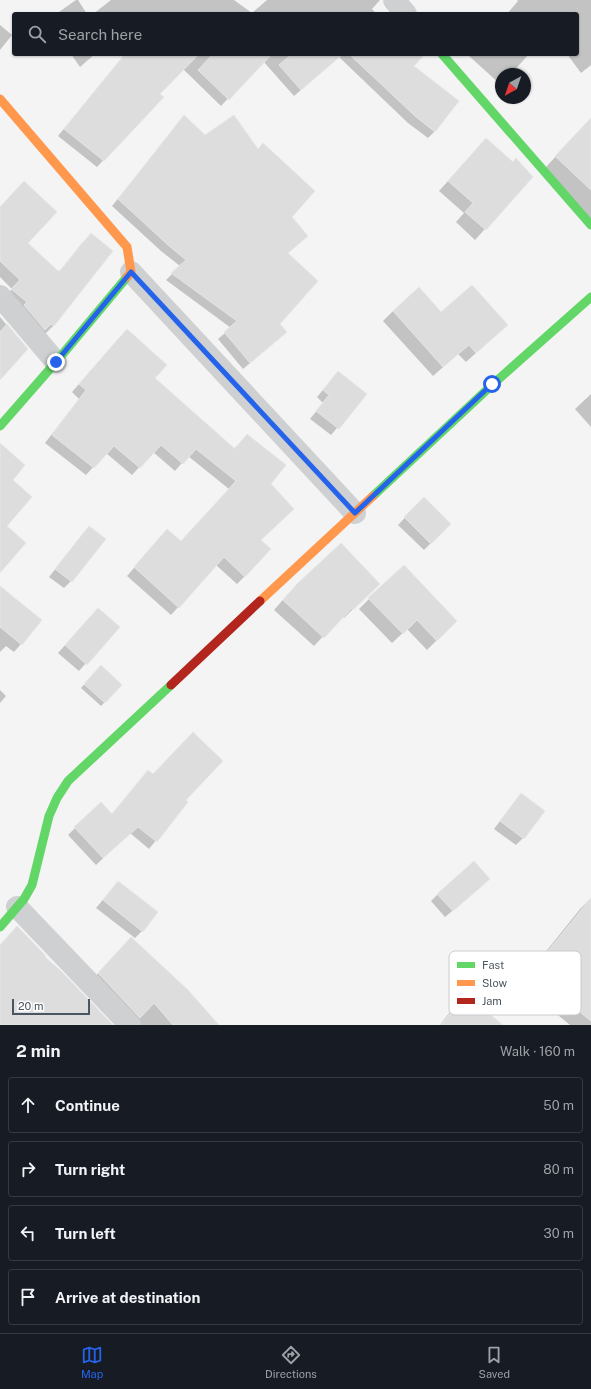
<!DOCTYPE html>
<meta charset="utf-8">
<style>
:root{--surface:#171b24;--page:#242831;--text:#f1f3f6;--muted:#9ea1a6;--line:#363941;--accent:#2563eb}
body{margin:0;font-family:"Public Sans",sans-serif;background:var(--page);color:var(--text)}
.compass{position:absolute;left:495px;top:68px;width:36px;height:36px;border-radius:50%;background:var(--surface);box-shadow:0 1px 3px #0004;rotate:220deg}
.scale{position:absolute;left:12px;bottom:10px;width:78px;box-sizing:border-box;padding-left:4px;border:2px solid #4a5661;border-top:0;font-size:11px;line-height:14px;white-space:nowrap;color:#4a5661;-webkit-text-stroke:3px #fff;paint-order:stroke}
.stop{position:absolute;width:12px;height:12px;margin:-9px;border:3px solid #2563eb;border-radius:50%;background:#fff}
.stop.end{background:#2563eb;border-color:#fff;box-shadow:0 1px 4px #0008}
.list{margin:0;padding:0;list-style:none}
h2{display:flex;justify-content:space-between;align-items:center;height:52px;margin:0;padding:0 16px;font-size:17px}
h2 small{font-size:13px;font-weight:400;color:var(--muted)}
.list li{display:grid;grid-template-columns:26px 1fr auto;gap:12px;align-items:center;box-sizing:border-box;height:56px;margin:0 8px 8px;padding:0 8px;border:1px solid var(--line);border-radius:4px}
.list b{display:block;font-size:15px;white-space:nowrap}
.list em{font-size:13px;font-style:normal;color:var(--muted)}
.icon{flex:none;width:22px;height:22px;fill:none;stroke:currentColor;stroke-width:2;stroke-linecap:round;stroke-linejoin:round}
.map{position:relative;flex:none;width:591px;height:1025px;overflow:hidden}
.search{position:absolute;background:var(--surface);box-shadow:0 1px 3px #0004;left:12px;right:12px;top:12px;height:44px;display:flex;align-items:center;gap:10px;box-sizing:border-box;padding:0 14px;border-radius:4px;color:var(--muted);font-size:15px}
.sheet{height:308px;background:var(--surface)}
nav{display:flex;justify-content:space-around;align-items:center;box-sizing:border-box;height:56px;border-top:1px solid var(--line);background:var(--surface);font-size:11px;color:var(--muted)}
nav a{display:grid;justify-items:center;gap:2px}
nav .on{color:var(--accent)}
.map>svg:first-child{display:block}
.shadow{fill:#0003}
.building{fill:#ddddde;stroke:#e5e6e7}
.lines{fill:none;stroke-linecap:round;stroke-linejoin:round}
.street{stroke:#ced0d2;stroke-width:22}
.fast{stroke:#63d668;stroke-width:9}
.slow{stroke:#ff974d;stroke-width:9}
.jam{stroke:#b3261e;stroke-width:9}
.route{stroke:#2563eb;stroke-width:5}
.key{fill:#fff;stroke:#c9ccd0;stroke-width:1}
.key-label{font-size:11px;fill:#4a5661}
</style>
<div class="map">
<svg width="591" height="1025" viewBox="0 0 591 1025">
<rect width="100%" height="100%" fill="#f4f4f4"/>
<path class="shadow" d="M76,0H78L87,14H56Z
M111,0H234L252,13L267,0H380L372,9L377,14H93Z
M517,0H591V65L581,73L567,54H577V14H507L518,1Z
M0,25L12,35L0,50Z
M71,54H95L80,67Z
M125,54H405L412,66L435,131L428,138L408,123L339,57L294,96L263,61L221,106L183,69L159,94L162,97L97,167L58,136Z
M471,54H529L511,74H501L500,84L469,56Z
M184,117L290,217L279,324V339L243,369L218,339L231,328L166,280L180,266L161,251L112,206Z
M591,118V223L546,167Z
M486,139L512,163L532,177L475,240L456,222L464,213L439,191Z
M0,208L26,243L58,271L59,272L82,243L91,235L112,251L53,326L45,334L3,299L12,289L0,277Z
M393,311L441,313L507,325L466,362L458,354L433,376L383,321Z
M0,317L27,349L0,379Z
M119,338L154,379L234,449L247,435L270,484L260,540L245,576L237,584L216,565L171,615L127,576L160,538L181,542L229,489L188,456L175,471L153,452L132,475L106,453L86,475L45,443L79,399L72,392Z
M338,372L366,394L331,435L310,419L323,403L317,397Z
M591,394V427L575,409Z
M424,498L450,524L424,550L398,525Z
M83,534L71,581L64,588L49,577Z
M378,584L344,618L342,616L314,646L274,610L288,594Z
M0,588L21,644L14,652L6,646L0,652Z
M369,599L446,631L427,650L407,629L392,643L359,609Z
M91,616L118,627L79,671L58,653Z
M101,666L121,685L101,706L81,688Z
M0,690L6,696L0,703Z
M148,771L187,802L149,849L130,833L96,865L68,835L75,828L111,815Z
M522,794L523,838L516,845L494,829L515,801Z
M118,882L142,931L135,938L96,908Z
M482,886L445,917L431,901L438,894Z
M591,898V1025H570L520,984L580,909Z
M124,946L218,1025H132L91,981Z
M468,992L484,1011L502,1025H440L456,1004Z"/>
<path class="building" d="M125,54H199L160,94L164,97L104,161L64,129Z
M213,54H272L229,100L198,70Z
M292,54H343L301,90L279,65Z
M349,54H425L414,66L459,101L435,132L415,116Z
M184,115L205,135L234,115L258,149L263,143L315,191L292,217L308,236L288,253L318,281L280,324L287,332L250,363L224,332L237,321L171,273L186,260L168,245L118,199Z
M591,118V190L555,156Z
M486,138L513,162L516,158L533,177L486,230L465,212L473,203L448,181Z
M24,181L57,212L28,243L58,271H60L91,233L113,251L54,326L51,324L45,330L24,305L27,302L11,289L20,280L0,261V207Z
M472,285L508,325L476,353L469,345L443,367L393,311L419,287L441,312Z
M7,324L28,349L0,380V332Z
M127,329L167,365L155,378L235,449L247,434L286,465L271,484L294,509L261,540L271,549L245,577L224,557L179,608L134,567L167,529L181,541L236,481L196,449L183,464L161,445L140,468L114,446L94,468L52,435L86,390L79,384Z
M338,371L367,394L339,429L316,411L329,395L323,390Z
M0,443L25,465L13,480L32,497L7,526L26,543L0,573Z
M424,497L451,524L431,544L404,517Z
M89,526L106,539L72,582L55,569Z
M341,543L380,584L354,609L352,608L324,638L283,600L297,584Z
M404,565L457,621L437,641L417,620L403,634L368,598Z
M0,586L42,620L22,645L0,627Z
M98,608L120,627L87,665L65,645Z
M101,665L122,685L105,703L84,684Z
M193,732L223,761L186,800L188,802L157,842L138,827L103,858L74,827L101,802L112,814L148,770L153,774Z
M521,793L545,811L524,839L500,821Z
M474,861L490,879L453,911L437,894Z
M118,881L158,912L143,932L103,900Z
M591,898V1021L531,972Z
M17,926L46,956L45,957L62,972L113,1025H0V945Z
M131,937L188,990L219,1025H173L154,1003L140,1018L98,973Z
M468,991L489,1008L486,1011L503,1025H441Z"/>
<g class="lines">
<path class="street" d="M394,0L406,14
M131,272L355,513
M0,296L56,362
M17,907L130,1025"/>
<path class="fast" d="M442,54L591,225
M0,426L56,362L127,277
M373,496L492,385L591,297
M0,927L24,899L32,885L49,816L57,798L68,781L171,685"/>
<path class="slow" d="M0,99L127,247L131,272L127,277
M260,601L373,496"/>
<path class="jam" d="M171,685L260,601"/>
</g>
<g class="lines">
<path class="route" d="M56,362L131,272L355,513L492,384"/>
</g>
<rect x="449" y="951" width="132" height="64" rx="6" class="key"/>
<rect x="457" y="962" width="18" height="6" fill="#63d668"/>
<rect x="457" y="980" width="18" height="6" fill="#ff974d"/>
<rect x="457" y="998" width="18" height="6" fill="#b3261e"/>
<g class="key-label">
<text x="482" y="969">Fast</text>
<text x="482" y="987">Slow</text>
<text x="482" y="1005">Jam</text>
</g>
</svg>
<svg class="compass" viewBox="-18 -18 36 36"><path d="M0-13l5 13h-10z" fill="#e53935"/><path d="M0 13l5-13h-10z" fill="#9ea1a6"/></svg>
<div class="scale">20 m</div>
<div class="stop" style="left:492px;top:384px"></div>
<div class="stop end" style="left:56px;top:362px"></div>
<div class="search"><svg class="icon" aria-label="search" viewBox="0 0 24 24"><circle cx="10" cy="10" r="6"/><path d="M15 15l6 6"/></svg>Search here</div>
</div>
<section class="sheet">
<h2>2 min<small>Walk · 160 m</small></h2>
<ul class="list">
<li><svg class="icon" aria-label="ahead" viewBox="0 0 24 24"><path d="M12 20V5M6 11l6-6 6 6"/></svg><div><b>Continue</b></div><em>50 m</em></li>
<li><svg class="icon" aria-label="right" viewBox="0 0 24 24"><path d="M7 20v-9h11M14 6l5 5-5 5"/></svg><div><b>Turn right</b></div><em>80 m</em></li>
<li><svg class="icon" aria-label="left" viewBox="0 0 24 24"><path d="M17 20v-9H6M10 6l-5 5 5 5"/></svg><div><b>Turn left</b></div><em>30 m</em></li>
<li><svg class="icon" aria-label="arrive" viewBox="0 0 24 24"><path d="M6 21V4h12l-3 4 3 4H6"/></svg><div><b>Arrive at destination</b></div></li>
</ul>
</section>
<nav>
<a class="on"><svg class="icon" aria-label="map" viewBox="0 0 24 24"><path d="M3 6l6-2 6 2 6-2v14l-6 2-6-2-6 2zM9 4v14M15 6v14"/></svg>Map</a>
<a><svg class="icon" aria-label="directions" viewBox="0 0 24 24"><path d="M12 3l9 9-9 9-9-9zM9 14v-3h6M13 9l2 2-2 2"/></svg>Directions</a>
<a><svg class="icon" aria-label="saved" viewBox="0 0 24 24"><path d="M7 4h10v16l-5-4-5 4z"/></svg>Saved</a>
</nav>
